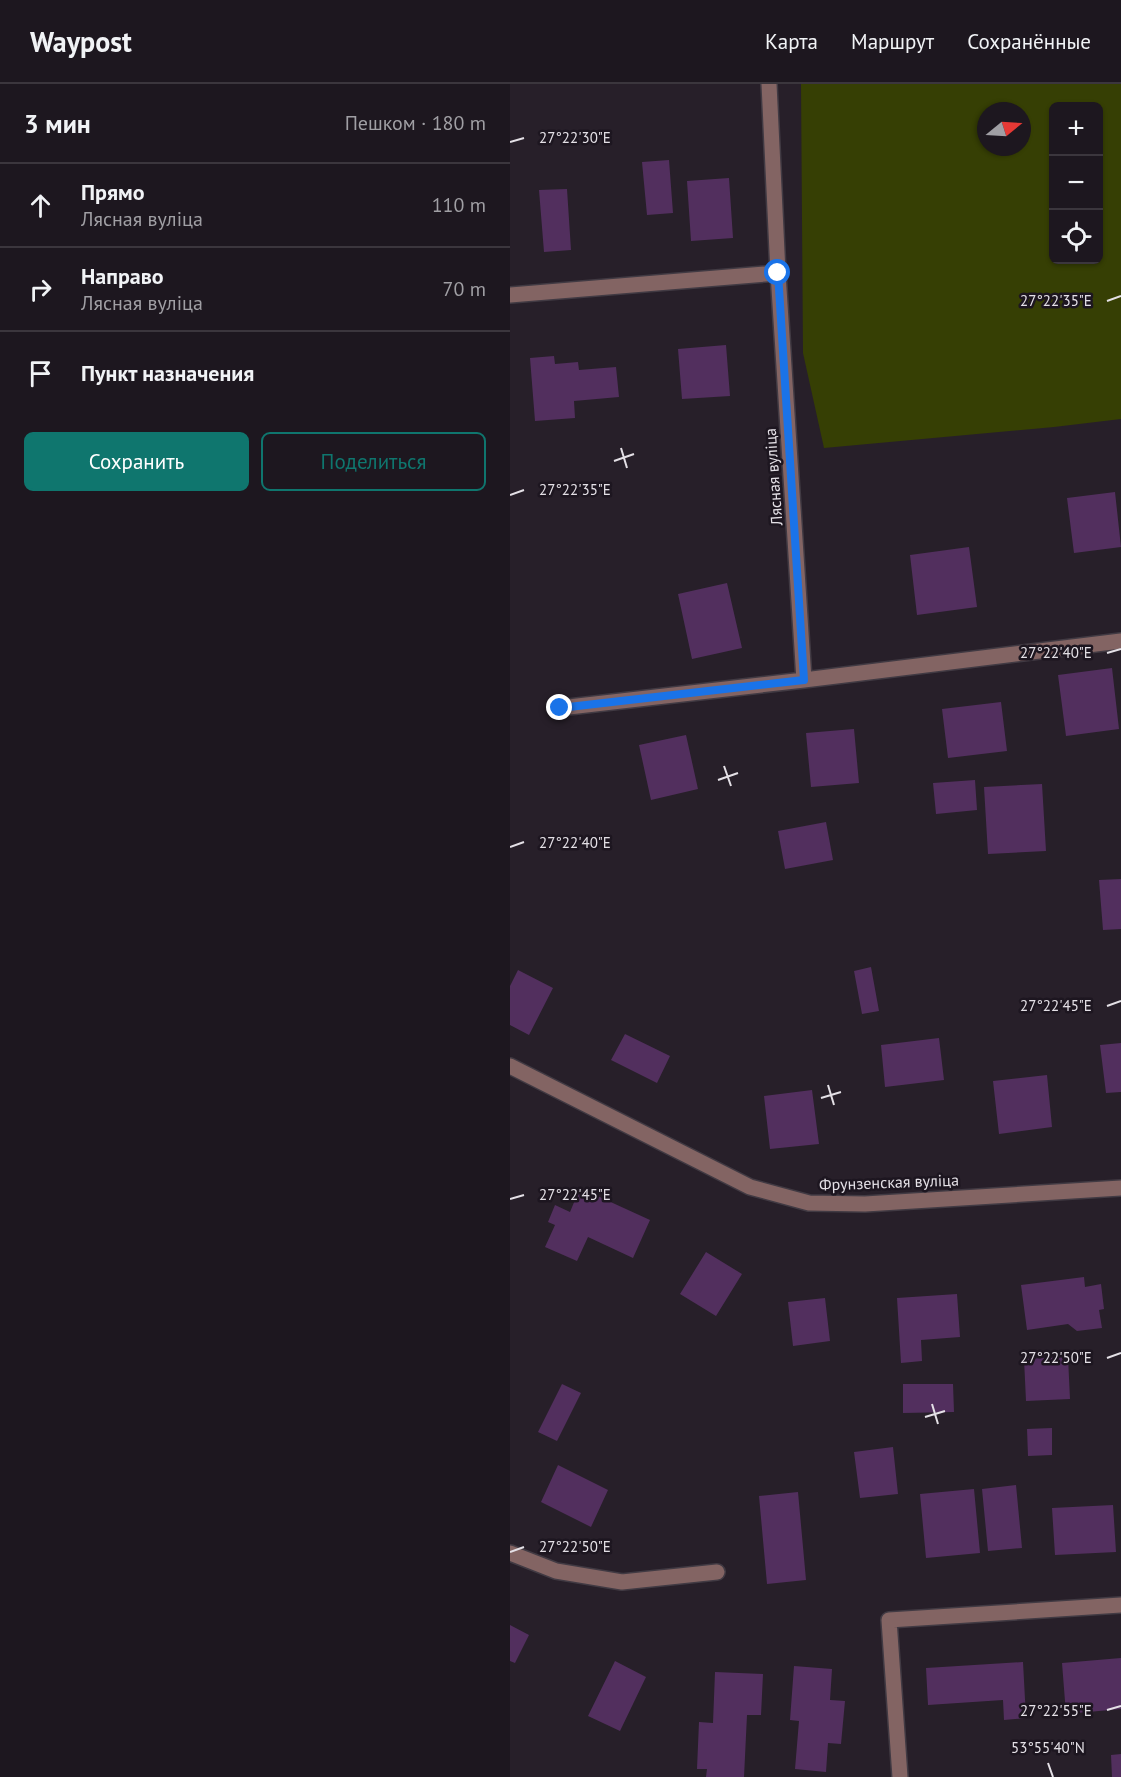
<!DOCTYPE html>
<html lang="ru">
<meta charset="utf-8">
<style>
:root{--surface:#1d171f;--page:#2a242c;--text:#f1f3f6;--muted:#a09fa4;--line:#3b363d;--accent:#0f766e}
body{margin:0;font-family:"PT Sans",sans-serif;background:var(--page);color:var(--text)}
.controls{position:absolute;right:18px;top:18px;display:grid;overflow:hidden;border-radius:9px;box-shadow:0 2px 4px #0004}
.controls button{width:54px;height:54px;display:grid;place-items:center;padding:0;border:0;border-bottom:2px solid var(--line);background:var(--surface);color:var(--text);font:30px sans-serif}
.compass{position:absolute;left:467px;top:18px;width:54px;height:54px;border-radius:50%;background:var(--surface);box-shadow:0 2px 4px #0004;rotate:72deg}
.stop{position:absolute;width:18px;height:18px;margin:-14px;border:4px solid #1a73e8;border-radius:50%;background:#fff}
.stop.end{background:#1a73e8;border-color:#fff;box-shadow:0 2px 6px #0008}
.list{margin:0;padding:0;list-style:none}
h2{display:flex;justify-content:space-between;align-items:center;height:78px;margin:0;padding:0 24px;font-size:26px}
h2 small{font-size:20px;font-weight:400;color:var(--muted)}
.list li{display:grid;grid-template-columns:39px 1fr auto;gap:18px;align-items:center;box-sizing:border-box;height:84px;padding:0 24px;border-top:2px solid var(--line)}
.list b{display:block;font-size:22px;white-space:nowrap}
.list p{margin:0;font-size:20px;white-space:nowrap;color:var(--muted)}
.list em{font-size:20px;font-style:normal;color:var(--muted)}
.actions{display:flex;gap:12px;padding:18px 24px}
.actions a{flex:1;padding:14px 0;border:2px solid var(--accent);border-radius:9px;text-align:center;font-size:21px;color:var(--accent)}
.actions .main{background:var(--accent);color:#fff}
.icon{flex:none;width:33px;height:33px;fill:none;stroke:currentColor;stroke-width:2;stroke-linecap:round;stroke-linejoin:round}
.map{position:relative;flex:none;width:611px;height:1693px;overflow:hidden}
header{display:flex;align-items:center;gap:36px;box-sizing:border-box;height:84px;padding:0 30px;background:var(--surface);border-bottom:2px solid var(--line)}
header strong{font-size:28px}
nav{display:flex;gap:33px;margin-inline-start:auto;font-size:21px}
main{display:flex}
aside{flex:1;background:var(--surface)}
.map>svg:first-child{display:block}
.green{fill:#363f04;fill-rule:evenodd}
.building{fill:#522f5e}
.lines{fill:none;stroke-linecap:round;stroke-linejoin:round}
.minor-casing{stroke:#413a43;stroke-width:18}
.minor{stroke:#836463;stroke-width:15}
.route{stroke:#1a73e8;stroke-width:8}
.ticks{fill:none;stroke:#e4e0e6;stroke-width:2}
.labels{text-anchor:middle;stroke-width:5;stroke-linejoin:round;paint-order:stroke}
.street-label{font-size:16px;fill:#e4e0e6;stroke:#1d1620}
.ticks-label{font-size:15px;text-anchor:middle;fill:#e4e0e6;stroke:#1d1620;stroke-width:5;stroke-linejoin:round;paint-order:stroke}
</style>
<header>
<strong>Waypost</strong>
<nav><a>Карта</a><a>Маршрут</a><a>Сохранённые</a></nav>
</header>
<main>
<aside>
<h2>3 мин<small>Пешком · 180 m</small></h2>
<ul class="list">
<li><svg class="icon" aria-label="ahead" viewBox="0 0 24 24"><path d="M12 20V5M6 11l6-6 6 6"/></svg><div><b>Прямо</b><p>Лясная вуліца</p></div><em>110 m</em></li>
<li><svg class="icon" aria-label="right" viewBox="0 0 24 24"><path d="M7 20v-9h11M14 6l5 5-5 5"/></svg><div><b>Направо</b><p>Лясная вуліца</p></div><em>70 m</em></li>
<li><svg class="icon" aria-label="arrive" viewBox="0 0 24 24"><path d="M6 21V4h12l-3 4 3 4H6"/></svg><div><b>Пункт назначения</b></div></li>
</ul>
<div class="actions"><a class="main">Сохранить</a><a>Поделиться</a></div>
</aside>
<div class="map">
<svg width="611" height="1693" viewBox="0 0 611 1693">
<rect width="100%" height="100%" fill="#271f29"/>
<path class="green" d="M291,0H611V335L544,343L314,364L293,269ZM544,22H588V176H544ZM476,27H512V63H476Z"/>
<path class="building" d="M159,76L163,129L137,131L132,78Z
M219,94L223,154L181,157L177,97Z
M57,105L61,166L34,168L29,106Z
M216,261L220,312L172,315L168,265Z
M44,272L45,280L68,278L69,286L106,283L109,313L64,317L65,334L25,337L20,274Z
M605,408L611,463L564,469L557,414Z
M459,463L467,523L407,531L400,471Z
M217,499L232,564L182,575L168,510Z
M602,584L609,645L556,652L548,591Z
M491,618L497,667L438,674L432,625Z
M344,645L349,699L301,703L296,649Z
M176,651L188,705L141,716L129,661Z
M465,696L467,726L426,730L423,699Z
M532,700L536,767L478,770L474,703Z
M316,738L323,776L275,785L268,747Z
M611,795V845L593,846L589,796Z
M361,883L369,927L352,930L344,887Z
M8,886L43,904L19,951L0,941V902Z
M115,950L160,972L147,999L101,976Z
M429,954L434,996L375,1003L371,961Z
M611,959V1008L596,1009L590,961Z
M537,991L542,1043L489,1050L483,997Z
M302,1006L309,1060L260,1065L254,1012Z
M70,1104L140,1136L123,1174L78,1153L67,1177L35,1163L45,1141L38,1138L45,1121L60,1128Z
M196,1168L232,1190L206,1232L170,1210Z
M574,1193L575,1203L591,1200L594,1225L589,1226L592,1244L567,1247L558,1240L517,1246L511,1201Z
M447,1210L450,1253L411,1256L412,1277L391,1279L387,1214Z
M315,1214L320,1257L283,1262L278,1218Z
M558,1273L560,1315L516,1317L514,1275Z
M52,1300L71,1309L47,1357L28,1348Z
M393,1300H443L444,1328L393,1329Z
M542,1344V1371L518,1372L517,1345Z
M383,1363L388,1410L350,1414L344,1368Z
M48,1381L98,1406L81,1443L31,1418Z
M506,1401L512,1464L478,1467L472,1405Z
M464,1405L470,1469L416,1474L410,1410Z
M288,1408L296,1496L257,1500L249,1412Z
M603,1421L606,1468L545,1471L542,1424Z
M0,1541L19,1551L5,1579L0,1577Z
M611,1574V1625L556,1630L552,1579Z
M105,1577L136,1593L110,1647L78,1632Z
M513,1578L516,1634L494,1636L493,1616L418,1621L416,1584Z
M284,1582L322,1585L320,1616L335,1617L331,1660L318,1659L316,1688L285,1685L289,1637L280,1636Z
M205,1588L253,1590L251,1631H237L234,1693H196L197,1685H187L189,1638L203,1639Z
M611,1670V1693H602L601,1671Z"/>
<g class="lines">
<defs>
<path id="minor" d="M259,0L268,189L294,596
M0,211L268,189
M50,624L294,596L611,557
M0,982L240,1103L299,1119L355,1120L611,1104
M0,1469L46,1487L112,1498L207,1488
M390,1693L379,1536L611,1521"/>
</defs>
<use href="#minor" class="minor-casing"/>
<use href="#minor" class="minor"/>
</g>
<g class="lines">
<path class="route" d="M50,624L294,596L268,189"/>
</g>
<path class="ticks" d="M0,58L14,54M597,217L611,212M111,364L117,384M104,377L124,370M0,411L14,406M597,569L611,565M214,682L221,702M208,696L228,689M0,763L14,758M597,922L611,917M318,1001L324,1021M311,1014L331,1008M0,1115L14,1111M597,1274L611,1269M422,1320L428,1340M415,1333L435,1327M0,1468L14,1463M597,1626L611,1622M538,1679L543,1693"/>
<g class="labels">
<g class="street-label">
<text transform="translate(263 393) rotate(-94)" y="6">Лясная вуліца</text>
<text transform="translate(379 1098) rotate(-2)" y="6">Фрунзенская вуліца</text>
</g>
</g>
<g class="ticks-label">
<text x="65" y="59">27°22'30"E</text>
<text x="546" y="222">27°22'35"E</text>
<text x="65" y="411">27°22'35"E</text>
<text x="546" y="574">27°22'40"E</text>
<text x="65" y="764">27°22'40"E</text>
<text x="546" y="927">27°22'45"E</text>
<text x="65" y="1116">27°22'45"E</text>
<text x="546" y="1279">27°22'50"E</text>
<text x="65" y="1468">27°22'50"E</text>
<text x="546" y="1632">27°22'55"E</text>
<text x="538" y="1669">53°55'40"N</text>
</g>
</svg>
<div class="controls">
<button>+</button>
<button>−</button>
<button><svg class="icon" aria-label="locate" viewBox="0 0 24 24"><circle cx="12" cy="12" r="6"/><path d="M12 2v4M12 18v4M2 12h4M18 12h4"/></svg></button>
</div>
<svg class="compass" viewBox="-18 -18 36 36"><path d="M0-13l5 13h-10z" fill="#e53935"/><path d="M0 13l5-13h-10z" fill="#a09fa4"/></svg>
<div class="stop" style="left:268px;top:189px"></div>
<div class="stop end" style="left:50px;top:624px"></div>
</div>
</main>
